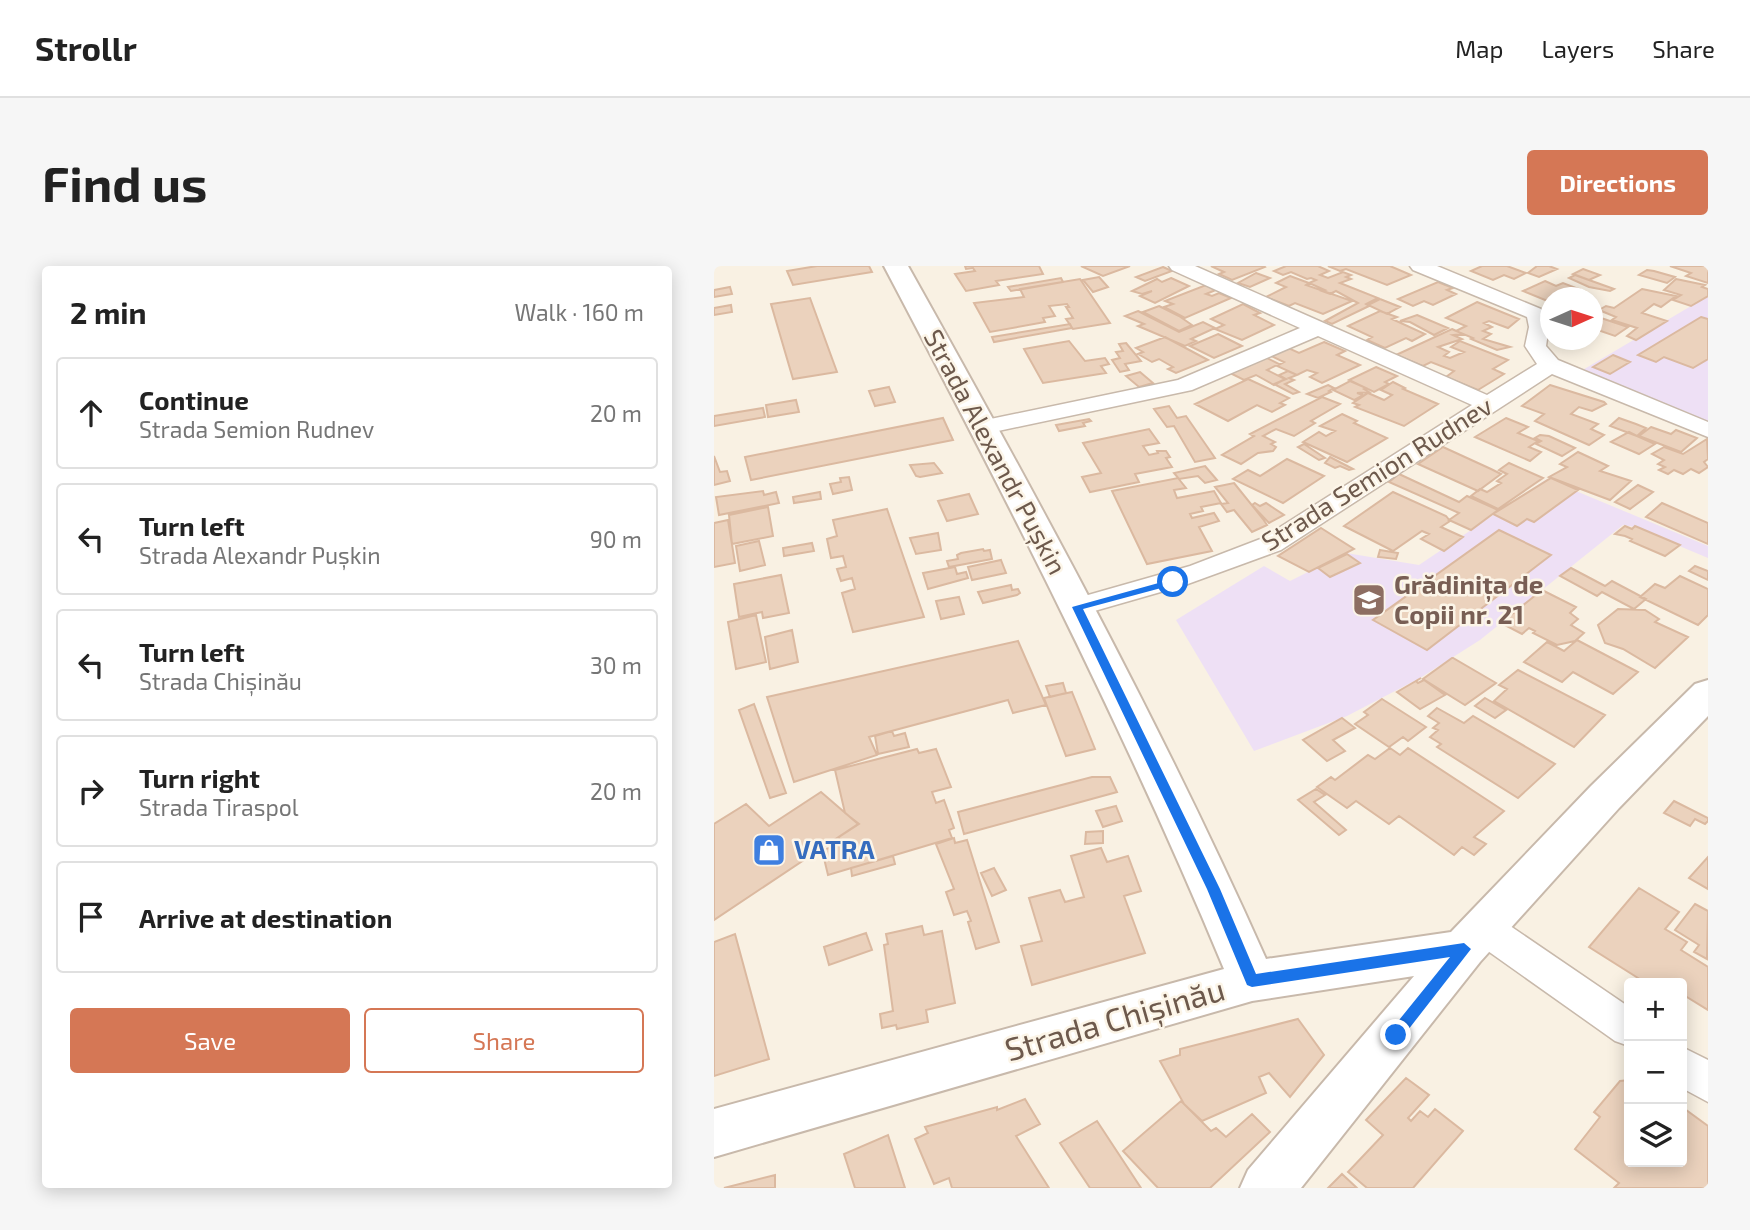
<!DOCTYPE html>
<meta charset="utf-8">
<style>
:root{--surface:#fff;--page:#f6f6f6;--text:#222;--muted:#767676;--line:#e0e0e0;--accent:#d57755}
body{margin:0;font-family:"Exo 2",sans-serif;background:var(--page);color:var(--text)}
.controls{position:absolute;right:21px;bottom:21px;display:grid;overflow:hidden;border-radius:7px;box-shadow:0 4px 18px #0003}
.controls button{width:63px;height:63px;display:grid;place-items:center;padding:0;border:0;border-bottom:2px solid var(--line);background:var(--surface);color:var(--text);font:35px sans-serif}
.compass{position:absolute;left:826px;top:21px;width:63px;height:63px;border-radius:50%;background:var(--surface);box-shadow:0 4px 18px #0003;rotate:87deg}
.stop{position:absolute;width:21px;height:21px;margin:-16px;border:5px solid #1a73e8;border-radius:50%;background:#fff}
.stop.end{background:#1a73e8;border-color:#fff;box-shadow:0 2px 7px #0008}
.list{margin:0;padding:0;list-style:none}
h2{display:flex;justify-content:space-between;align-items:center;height:91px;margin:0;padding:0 28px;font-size:30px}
h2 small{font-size:23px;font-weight:400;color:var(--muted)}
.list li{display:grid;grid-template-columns:46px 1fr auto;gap:21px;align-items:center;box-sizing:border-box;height:112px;margin:0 14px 14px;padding:0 14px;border:2px solid var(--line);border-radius:7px}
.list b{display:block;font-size:26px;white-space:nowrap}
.list p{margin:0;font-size:23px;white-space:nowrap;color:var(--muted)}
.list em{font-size:23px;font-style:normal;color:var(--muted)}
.actions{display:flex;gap:14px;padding:21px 28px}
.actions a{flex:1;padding:16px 0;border:2px solid var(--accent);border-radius:7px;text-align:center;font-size:24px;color:var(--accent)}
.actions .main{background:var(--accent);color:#fff}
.icon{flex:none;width:38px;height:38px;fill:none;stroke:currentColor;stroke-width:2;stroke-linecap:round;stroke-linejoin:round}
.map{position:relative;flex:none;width:994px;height:922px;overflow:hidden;border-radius:7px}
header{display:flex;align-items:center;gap:42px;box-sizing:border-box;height:98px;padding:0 35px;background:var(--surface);border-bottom:2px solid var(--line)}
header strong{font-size:33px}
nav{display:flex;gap:38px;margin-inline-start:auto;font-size:24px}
.intro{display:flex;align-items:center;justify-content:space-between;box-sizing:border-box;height:168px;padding:0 42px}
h1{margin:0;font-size:49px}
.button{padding:18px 32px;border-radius:7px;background:var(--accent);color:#fff;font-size:24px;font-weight:700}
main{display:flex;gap:42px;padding:0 42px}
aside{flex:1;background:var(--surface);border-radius:7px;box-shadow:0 4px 18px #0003}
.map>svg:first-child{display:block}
.education{fill:#eee0f5}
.building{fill:#ebd2bd;stroke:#dbb9a0;stroke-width:2}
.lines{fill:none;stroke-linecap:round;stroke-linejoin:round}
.minor-casing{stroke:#c8b9ab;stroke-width:3}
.tertiary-casing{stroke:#c8b9ab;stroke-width:4}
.minor{fill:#fff;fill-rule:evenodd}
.tertiary{fill:#fff;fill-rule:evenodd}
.route{fill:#1a73e8}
.labels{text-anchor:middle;stroke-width:5;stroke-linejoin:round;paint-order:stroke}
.street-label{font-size:26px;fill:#6d594c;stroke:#fcf5e8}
.education-label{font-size:26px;font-weight:bold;fill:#785e54;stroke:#fcf5e8;text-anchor:start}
.shop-label{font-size:26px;font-weight:bold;fill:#366cbe;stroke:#fcf5e8;text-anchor:start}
.near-street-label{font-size:32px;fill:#6d594c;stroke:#fcf5e8}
</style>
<header>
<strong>Strollr</strong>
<nav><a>Map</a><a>Layers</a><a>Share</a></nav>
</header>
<div class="intro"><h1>Find us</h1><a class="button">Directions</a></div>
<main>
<aside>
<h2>2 min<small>Walk · 160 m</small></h2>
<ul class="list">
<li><svg class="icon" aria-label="ahead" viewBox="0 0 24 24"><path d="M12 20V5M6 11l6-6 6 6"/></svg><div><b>Continue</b><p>Strada Semion Rudnev</p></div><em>20 m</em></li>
<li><svg class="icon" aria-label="left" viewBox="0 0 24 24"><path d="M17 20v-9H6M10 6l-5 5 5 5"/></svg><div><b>Turn left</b><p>Strada Alexandr Pușkin</p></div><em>90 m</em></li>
<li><svg class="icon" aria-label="left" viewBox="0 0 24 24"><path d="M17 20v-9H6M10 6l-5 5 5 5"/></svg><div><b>Turn left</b><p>Strada Chișinău</p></div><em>30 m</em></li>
<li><svg class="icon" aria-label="right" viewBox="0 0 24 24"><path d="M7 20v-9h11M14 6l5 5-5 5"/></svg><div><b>Turn right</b><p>Strada Tiraspol</p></div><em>20 m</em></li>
<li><svg class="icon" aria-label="arrive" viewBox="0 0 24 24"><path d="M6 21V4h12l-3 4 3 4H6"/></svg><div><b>Arrive at destination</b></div></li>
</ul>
<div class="actions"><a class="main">Save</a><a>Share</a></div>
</aside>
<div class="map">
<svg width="994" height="922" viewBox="0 0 994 922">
<rect width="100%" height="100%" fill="#f9f1e3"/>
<path class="education" d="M994,30V160L867,105Z
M833,213L994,280V292L920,261L909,259L766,374L706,412L633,450L540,485L462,354L550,300L576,315L632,287L705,299Z"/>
<path class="building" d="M103,0H155L158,6L79,19L73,5Z
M251,0H325L329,8L282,15L285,19L252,25L241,8L261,5L259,2L252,3Z
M367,0H416L389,10Z
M497,0H550L551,1L518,14L505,8L510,6Z
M572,0H604L615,5L606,9L614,12L629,6L637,9L632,11L637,13L626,17L664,32L652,38L655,40L618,58L611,55L644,37L622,25L616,28L608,25L611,24L595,17L602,14L597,12L593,13L577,6L569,9L560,5Z
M614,0H676L697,9L673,19L632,3L626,5Z
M768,0H793L812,7L800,13L790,9L779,14L757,5Z
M823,0H835L843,3L825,11L814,7Z
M956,0H994V17L972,10L977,7Z
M449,1L458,5L431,15L422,11Z
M869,3L886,9L875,14L859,8Z
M933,4L940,5L961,11L953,17L925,9Z
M542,7L556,12L536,21L524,17Z
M861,9L900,23L896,25L875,21L855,12Z
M576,10L595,17L592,19L638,35L609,48L581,37L575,40L552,31L572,21L562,17Z
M385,11L394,21L379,26L369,14Z
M347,12L349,16L297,25L294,21Z
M457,12L475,20L441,37L426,30L438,25L428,28L418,25L443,13L448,16Z
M366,13L396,57L359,63L352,53L359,52L352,41H355L353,38L335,40L341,50L329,52L331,56L276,66L260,37L310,31L306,23Z
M962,13L991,19L988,21L994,23V30L977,40L959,34L967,29L950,24Z
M831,15L842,20L849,17L870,25L860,29L854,27L836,32V36L809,25Z
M724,16L739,22L733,24L742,28L719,39L710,35L699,40L684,33Z
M492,19L502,24L492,28L498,30L505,27L517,32L471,52L450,41L459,38L451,35Z
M16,21L18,28L0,31V24Z
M928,23L962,30L947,41L940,38L928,47L953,55L922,74L913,70L923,62L898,54L902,51L885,44L892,40L900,42Z
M96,32L123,106L79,113L57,38Z
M666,33L686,41L673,48L654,39Z
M763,36L805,53L794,62L775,55L770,57L778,61L769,65L777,68L769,73L796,81L783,84L757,73L759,72L742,65L752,60L732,52Z
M529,38L546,47L540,49L560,59L528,74L501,63L510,59L497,53Z
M17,39L18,46L0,49V42Z
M445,40L465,50L478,59L465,65L429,46Z
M424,45L465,66L489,56L501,62L477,73L482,75L471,80L424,60L430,58L411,50Z
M666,45L683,51L678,53L711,68L698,75L692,72L671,82L653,74L658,71L634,60Z
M703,49L734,62L720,69L696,56L686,55Z
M987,51L994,53V93L979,102L950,91L942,96L924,89Z
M887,52L914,61L901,70L878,62V57Z
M356,58L358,62L280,76L278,71Z
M738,63L749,68L739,69L748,73L724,81L735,86L730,90L736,92L750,86L737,81L746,75L794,94L779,103L790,108L764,124L732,111L740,105L717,96L709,100L682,89Z
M504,68L528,80L500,92L476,80Z
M451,71L494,94L462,107L454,103L459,101L445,93L438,96L424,88L429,86L422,82Z
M355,75L371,95L391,92L395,98L387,100L392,107L329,117L310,83Z
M610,76L631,85L623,89L646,99L608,117L596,111L603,107L593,104L583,109L563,100L570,96L553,88L570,80L585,87Z
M412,77L427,95L411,98L415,104L406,106L398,94L406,92L402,86L409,85L405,78Z
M899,89L916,96L896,108L879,101Z
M549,90L565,98L553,104L571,113L560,119L542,109L530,114L514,106Z
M662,101L683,110L671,116L675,118L660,126L635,114Z
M574,105L583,109L575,112L580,114L571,118L585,126L579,128L560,118L572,113L565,109Z
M426,106L439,117L425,121L412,110Z
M534,113L575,132L566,137L571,139L558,146L543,139L514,155L481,138Z
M636,115L652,122L650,123L655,126L643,127L649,129L640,134L619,124Z
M679,116L691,122L689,123L724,138L690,160L641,141L645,139L639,137L654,127L670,134L678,129L667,124Z
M614,119L620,122L615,125L617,126L604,132L593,128Z
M836,119L890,136L892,138L878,145L865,141L857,148L884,158L877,163L890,169L875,179L821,155L830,148L808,140Z
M175,121L181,136L161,140L155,125Z
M608,131L626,138L597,155L601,157L580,170L562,163L549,170L561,176L557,178L562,181L559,185L544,187L527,198L508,189L540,170L536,168Z
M82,134L85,146L54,151L52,139Z
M455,140L463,152L472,150L501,192L481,196L460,160L453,161L440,143Z
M49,142L51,151L0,160V150Z
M628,148L643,155L640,157L673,172L633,196L589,176L605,166L612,170L621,165L606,160Z
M229,152L239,174L37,214L31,191Z
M792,152L814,161L804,167L824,175L815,181L827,186L816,195L761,171Z
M905,152L922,158L932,162L923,170L896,160Z
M375,153L377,155L369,157L371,160L345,165L342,159Z
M937,161L957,168L962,164L983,172L967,186L925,170Z
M435,163L445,177L429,180L435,189L444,187L443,185H452L456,191L452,192L458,201L421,208L425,216L376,226L368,211L387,207L369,177Z
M915,166L923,170L941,178L925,188L897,176Z
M826,169L835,170L861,182L848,190L822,178L827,175L821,172Z
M993,173L994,193L990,196L994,201L985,207L977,203L969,208L960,204L954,208L945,204L951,201L944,198L950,194L938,188L950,181L969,188Z
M590,178L611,192L605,194L584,181Z
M729,181L777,203L787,208L764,225L704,198Z
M864,186L894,200L886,205L917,215L896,234L835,211L853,201L846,198Z
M0,190L6,206L13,205L16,215L0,219Z
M616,191L639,203L635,204L626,200L621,202L611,197Z
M573,193L610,210L569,237L519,213L534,204L546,210Z
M220,197L228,207L206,211L202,210L196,199Z
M795,197L829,212L784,243L757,230L766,223L773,226L787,217L783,215L793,208L785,204Z
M491,200L503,214L491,217L484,210L465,213L460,207Z
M685,208L745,236L753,230L784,244L757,264L735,254L745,247L675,216Z
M135,211L138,224L119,228L116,218L127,216L126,212Z
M464,212L472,222L460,224L463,232L500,225L507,237L487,241L489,245L476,248L478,252L500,247L505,255L485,261L498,285L433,298L398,225Z
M837,212L864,224L820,256L813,253L803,260L779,248Z
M520,217L549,253L553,259L538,266L520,244L513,246L507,238L514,237L501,221Z
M924,219L939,226L916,243L901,236Z
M49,225L50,229L62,226L65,237L5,249L2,231Z
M106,226L107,233L80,237L79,231Z
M679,226L732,250L736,255L727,261L749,271L730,285L707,273L715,268L708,265L679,285L630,260Z
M255,228L264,248L233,255L224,235Z
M541,237L546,240L552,237L570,249L555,257L538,239Z
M948,237L994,257V278L932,251Z
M54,241L59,270L18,278L15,249Z
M173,243L210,351L139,366L128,327L141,323L138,312L127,315L123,303L132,301L129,290L117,292L113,273L123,270L119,254Z
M14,254L21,297L0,301V257Z
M911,260L918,263L921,260L966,279L951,290L916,275L918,273L911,270L901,268Z
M607,262L640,283L595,306L564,290Z
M785,264L837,289L713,384L659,354Z
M224,267L227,284L202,288L196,272Z
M45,275L51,299L26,305L22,280Z
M98,277L100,285L70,290L69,282Z
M269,283L270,285L276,284L278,293L235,301L233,295L244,293L243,289L247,287Z
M666,284L684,287L682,293L664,291Z
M633,288L646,297L616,311L604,302Z
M287,294L292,307L258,314L254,301Z
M981,300L994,305V314L975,305Z
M241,301L243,308L252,306L254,312L214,323L209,307Z
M857,302L891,320L898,315L932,333L920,343L888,326L883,330L846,310Z
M67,309L75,347L49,352L48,346L25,351L20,318Z
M966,310L994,323V349L984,359L926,331L941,318L951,322Z
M297,319L298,324L304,323L306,327L303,329L269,337L264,326Z
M828,324L862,341L856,347L864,353L857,359L870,367L861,375L843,379L819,367L821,365L815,362L808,368L787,357Z
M245,331L250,348L227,353L222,335Z
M904,343L931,344L945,353L941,356L974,371L941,402L909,383L891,377L884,359Z
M42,349L52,396L22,403L14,356Z
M78,364L84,396L56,403L51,371Z
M863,374L924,406L899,428L859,406L848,416L810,396L833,376L850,385Z
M304,375L332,439L299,447L294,434L155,471L163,489L80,516L53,431Z
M738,392H739L782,417L751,439L709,413Z
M804,404L891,449L860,481L780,435L793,423L785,419Z
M707,412L702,415L704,417L710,414L731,429L706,443L683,426Z
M349,417L352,427L336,431L332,420Z
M358,426L381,483L352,490L330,432Z
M771,432L792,444L781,452L761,440Z
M668,433L712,461L694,475L689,471L675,481L641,458L654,449L650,446Z
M40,438L72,527L56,532L25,444Z
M723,442L750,457L759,450L841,498L804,532L723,481L727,478L716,471L724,464L719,462L725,457L714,450Z
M628,452L641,462L619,474L631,485L613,495L589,474Z
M178,465L180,470L191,467L195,481L164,488L161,470Z
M676,482L686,489L694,482L790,545L760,571L772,578L760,589L748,581L740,589L685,550L675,558L642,535L633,542L603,521L617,511L621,514L654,489L661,493Z
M203,483L205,487L222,483L237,521L218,526L222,537L230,534L240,562L235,564L238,572L114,609L108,584L127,579L125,571L145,558L131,547L121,504Z
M378,511H396L403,526L250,568L244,546Z
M602,523L611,529L600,536L632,564L625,569L584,534Z
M107,526L144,558L0,654V558L32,538L55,560Z
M960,535L994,552V555L991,558L981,553L976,560L950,547Z
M402,540L408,555L389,561L382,545Z
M389,565V577L371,578L372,566Z
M240,572L241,577L253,574L285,676L262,683L254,656L257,655L253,645L240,649L232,626L240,623L222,578Z
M387,582L393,596L414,590L427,625L410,630L431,687L318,719L307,680L328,675L315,632L346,624L351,636L370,631L357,590Z
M179,590L181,598L138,610L137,602Z
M994,591V623L975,612Z
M280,602L292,624L278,630L267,607Z
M925,622L965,646L951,663L973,676L967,684L994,701V744L968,728V717H949L944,714L942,717H932L875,681Z
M981,638L994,645L993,693L980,686L985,679L961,664Z
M208,660L210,669L228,665L241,737L212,744L214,756L183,763L182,759L168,762L166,748L179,745L170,679L174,678L172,668Z
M152,667L158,684L115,699L110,681Z
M21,668L55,793L0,810V676Z
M584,753L610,789L576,831L555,807L545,811L552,827L488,855L470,838L446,795L466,789V783Z
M692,812L715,829L694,852L697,855L706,845L714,851L721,843L749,865L699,922H653L634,906L669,869L652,854Z
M915,814V896H968V841L994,860V922H900L905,917L861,883L886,851L880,846L906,815Z
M311,833L326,858L302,870L335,922H238L235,912L220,918L201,873L214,867L211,861L283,841V844Z
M467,835L497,865L502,862L512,871L538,848L556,866L496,922H444L409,885Z
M383,855L427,922H376L346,877Z
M174,869L191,922H141L130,888Z
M628,908L643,922H614Z
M61,909V922H10Z"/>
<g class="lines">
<defs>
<path id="minor" d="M455,0H481L773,129L823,98L811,80L815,61L813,51L699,4L696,0H723L827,43L836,53L832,80L844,94L994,156V171L838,108L567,284L471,319L363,350L353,347L349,341L353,335L476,300L549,272L758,139L604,70L478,124L270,168L262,166L258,161L262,156L464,114L586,62L458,4Z
M770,647L783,651L915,741V780L901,775L757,673L752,662L757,651Z
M968,781L994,794V836L968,822Z"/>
<path id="tertiary" d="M170,0H194C321,227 446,455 552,693L737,666L877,520L981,418L994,414V450L905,542L766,696L587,922H526L534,904L700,710L538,735L0,891V843L510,703C410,462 292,231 170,0Z"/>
</defs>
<use href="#minor" class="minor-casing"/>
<use href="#tertiary" class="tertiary-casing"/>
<use href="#minor" class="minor"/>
<use href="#tertiary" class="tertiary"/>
</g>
<path class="route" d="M459,313L462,314V318L369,343L506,623L542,708L750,677L757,683L687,773H677L674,769L677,764L736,691L538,721L533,719L493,623L358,341Z"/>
<defs>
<symbol id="school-square" viewBox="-11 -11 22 22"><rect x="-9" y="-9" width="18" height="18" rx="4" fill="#8d6e63" stroke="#fcf5e8"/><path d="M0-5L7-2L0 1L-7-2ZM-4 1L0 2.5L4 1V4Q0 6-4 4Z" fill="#fff"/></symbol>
<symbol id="shop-square" viewBox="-11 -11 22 22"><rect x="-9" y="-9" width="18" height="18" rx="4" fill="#3f7fe0" stroke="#fcf5e8"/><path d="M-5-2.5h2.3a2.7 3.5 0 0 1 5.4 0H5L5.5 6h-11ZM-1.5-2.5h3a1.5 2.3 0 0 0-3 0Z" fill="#fff"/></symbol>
</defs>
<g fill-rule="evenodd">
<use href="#school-square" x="636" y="315" width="38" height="38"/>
<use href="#shop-square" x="36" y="565" width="38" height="38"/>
</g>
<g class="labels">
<g class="street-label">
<text transform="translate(281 186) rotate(62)" y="9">Strada Alexandr Pușkin</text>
<text transform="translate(663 208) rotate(-32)" y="9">Strada Semion Rudnev</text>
</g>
<g class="education-label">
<text x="680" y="328">Grădinița de<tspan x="680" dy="30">Copii nr. 21</tspan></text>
</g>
<g class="shop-label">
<text x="80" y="593">VATRA</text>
</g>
<g class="near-street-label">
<text transform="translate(401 754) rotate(-16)" y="11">Strada Chișinău</text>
</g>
</g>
</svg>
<div class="controls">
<button>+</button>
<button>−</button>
<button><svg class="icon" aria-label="layers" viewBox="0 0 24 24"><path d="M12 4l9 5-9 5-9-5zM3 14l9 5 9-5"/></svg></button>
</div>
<svg class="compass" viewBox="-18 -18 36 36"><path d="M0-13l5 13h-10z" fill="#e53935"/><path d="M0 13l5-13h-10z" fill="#767676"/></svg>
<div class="stop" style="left:459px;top:316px"></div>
<div class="stop end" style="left:682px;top:769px"></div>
</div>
</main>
